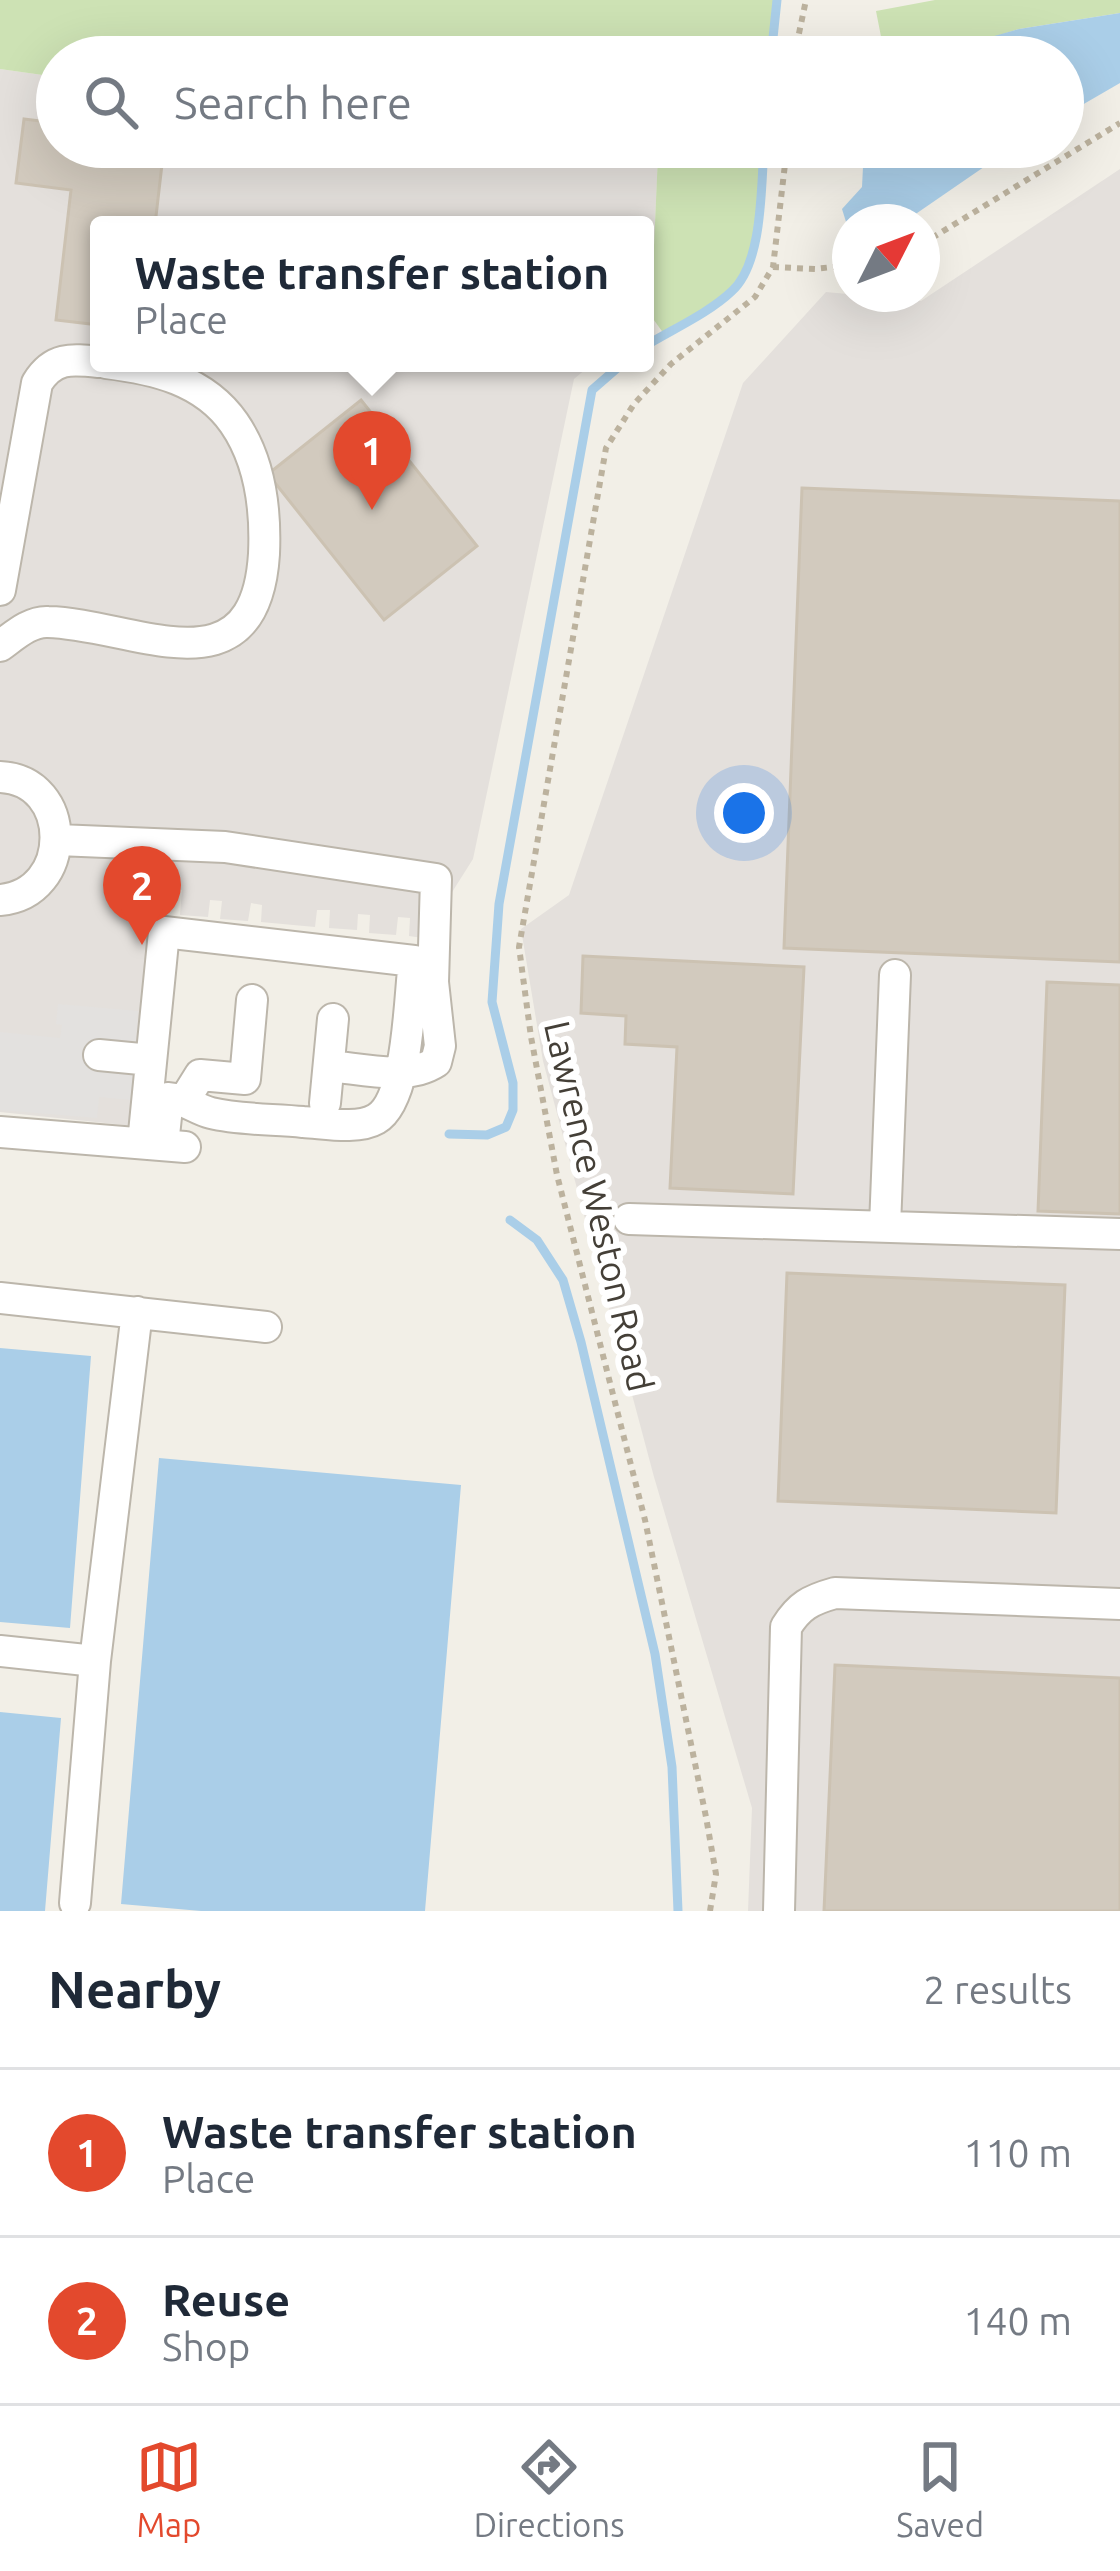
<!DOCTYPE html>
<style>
:root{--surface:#fff;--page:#f6f6f7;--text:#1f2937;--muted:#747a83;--line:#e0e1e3;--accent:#e3492d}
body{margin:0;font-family:Ubuntu,sans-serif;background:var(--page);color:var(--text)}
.compass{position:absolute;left:832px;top:204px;width:108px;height:108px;border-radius:50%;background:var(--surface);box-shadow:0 12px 48px #0002;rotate:48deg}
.you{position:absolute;left:744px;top:813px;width:42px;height:42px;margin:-30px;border:9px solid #fff;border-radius:50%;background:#1a73e8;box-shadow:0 0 0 18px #1a73e833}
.badge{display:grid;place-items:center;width:78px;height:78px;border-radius:50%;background:var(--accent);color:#fff;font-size:39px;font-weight:700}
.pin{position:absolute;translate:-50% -99px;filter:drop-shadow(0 3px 6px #0008)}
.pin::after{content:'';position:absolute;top:63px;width:42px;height:36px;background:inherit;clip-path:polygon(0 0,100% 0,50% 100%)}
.popup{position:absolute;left:90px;top:216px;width:564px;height:156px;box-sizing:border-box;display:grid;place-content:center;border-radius:12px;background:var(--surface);filter:drop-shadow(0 3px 9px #0005);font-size:39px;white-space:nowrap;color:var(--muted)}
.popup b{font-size:45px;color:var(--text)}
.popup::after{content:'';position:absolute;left:50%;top:100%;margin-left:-24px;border:24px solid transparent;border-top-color:var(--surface)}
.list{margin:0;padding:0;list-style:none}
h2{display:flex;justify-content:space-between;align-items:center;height:156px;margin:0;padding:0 48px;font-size:51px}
h2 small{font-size:39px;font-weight:400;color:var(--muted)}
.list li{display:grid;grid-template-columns:78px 1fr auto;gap:36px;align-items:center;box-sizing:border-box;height:168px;padding:0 48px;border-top:3px solid var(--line)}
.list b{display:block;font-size:45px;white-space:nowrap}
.list p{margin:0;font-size:39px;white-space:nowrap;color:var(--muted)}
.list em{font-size:39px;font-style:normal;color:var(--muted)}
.icon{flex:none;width:66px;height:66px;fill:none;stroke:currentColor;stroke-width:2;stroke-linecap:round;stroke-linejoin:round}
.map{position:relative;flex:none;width:1120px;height:1911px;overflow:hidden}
.search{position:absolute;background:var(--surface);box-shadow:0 12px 48px #0002;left:36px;right:36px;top:36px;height:132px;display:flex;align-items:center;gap:30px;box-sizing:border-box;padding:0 42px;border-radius:66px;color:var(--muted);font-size:45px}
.sheet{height:492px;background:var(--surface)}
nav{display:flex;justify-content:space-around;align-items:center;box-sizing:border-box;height:168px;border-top:3px solid var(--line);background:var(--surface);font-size:33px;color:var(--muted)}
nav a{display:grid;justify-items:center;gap:6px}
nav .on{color:var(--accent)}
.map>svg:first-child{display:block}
.industrial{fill:#e4e0dc}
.green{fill:#cde2b4}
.parking{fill:#e3e1df}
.water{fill:#aacee8}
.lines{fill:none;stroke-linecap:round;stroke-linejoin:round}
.stream{stroke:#aacee8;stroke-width:9}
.building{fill:#d2cabe;stroke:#ccc2b2;stroke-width:3}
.minor-casing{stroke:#bcb6ab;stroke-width:34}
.path{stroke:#bcb29e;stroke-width:6;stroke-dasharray:6 6;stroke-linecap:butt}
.minor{stroke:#fff;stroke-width:30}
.labels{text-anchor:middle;stroke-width:12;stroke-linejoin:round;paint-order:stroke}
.street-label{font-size:36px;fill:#443f37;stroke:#fff}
</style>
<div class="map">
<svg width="1120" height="1911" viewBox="0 0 1120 1911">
<rect width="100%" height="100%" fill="#f2efe7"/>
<path class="industrial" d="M0,69L57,77V147H593L658,154L651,316L645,320V225H99V363H593L574,379L473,859L423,938L409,936L410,918L398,917L396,935L369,933L370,915L358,914L357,930L329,928L330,910H317L315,927L261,922L262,905L251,903L248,921L220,919L222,901L210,900L208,917L180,915L182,890L170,888L167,913L154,912L134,1126L0,1112Z
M1120,169V1911H748L752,1808L654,1477L543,1061L521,929L569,895L743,383L826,292L921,301Z"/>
<path class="green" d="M0,0H777L771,57H57V77L0,69Z
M935,0H1120V13L1019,29L936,55L885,57L876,11Z
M593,147H764C761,191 764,250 736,287C721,306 685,321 664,334L651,316L658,154Z"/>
<path class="parking" d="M58,1004L138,1011L131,1100L99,1097L97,1118L0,1110V1032L60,1038L62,1025L56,1024Z"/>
<path class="water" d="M1120,13V83L1063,116V57H921L1019,29Z
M864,147H1013L904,222L847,225L842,209L862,187Z
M0,1348L91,1356L70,1628L0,1622Z
M159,1458L461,1485L425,1911H201L121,1904Z
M0,1712L61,1718L45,1911H0Z"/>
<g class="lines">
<path class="stream" d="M771,57L777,0
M645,346C673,329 709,313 732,291C763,263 761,186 764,147
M449,1134L487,1135L506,1127L513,1110V1083L492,1002L499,904L592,390L623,363
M510,1220L537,1240L563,1280L581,1342L655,1654L672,1767L678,1911"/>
</g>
<path class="building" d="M24,119L57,123V147H164L155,225H99V325L56,320L71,190L16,183Z
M361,400L477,546L384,620L268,474Z
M802,488L1120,501V962L784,948Z
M583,956L804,967L793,1194L670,1188L677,1047L625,1044L626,1016L581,1013Z
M1047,982L1120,985V1214L1038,1211Z
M787,1273L1065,1285L1056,1513L778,1501Z
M835,1665L1120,1678V1911H824Z"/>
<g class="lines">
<defs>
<path id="minor" d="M0,590L37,383C53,357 71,359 99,362
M0,646C14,636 30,621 48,622C134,624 255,698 264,554C266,509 261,462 234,423C204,380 155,369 106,363
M0,777C74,780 74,894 0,900
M58,840L225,847L436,879L433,982L440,1046L436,1062C407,1081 363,1069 329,1066
M99,1055L151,1060
M185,1099L200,1075L245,1079L252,1000
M325,1103L333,1019
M0,1132L185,1147
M143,1143L164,932L414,961C409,998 409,1100 376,1119C357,1130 324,1123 303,1122C274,1119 239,1120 211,1113C195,1109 186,1099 168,1098L163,1145
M629,1219L1120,1234
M885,1226L895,975
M0,1298L266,1327
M0,1651L95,1661L137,1312
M75,1903L95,1661
M779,1911L786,1627C799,1606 810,1600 835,1593L1120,1604"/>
</defs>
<use href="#minor" class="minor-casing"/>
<path class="path" d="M794,57L806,0
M922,244L1120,123
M773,267L815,269L850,265
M710,1911L716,1874L706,1817L645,1520L557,1175L531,1037L519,947L606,448L634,404L671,364L755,297L773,267L787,147"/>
<use href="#minor" class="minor"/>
</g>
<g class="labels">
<g class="street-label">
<text transform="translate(599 1206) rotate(77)" y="13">Lawrence Weston Road</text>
</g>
</g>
</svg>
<svg class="compass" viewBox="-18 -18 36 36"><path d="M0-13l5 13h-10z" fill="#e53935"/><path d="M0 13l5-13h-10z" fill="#747a83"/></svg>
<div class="you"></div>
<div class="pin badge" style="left:372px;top:510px">1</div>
<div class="popup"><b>Waste transfer station</b>Place</div>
<div class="pin badge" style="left:142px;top:945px">2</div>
<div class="search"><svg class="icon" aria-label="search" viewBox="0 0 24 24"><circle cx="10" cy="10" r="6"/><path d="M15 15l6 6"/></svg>Search here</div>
</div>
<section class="sheet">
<h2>Nearby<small>2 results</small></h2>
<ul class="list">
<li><span class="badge">1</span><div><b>Waste transfer station</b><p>Place</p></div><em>110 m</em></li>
<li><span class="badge">2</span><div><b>Reuse</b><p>Shop</p></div><em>140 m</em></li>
</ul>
</section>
<nav>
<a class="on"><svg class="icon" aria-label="map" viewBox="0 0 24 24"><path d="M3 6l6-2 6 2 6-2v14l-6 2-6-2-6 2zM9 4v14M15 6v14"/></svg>Map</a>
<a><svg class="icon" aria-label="directions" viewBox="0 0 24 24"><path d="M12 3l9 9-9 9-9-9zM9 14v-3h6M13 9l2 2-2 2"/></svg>Directions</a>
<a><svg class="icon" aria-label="saved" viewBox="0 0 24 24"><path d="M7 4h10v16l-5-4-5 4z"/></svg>Saved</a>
</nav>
